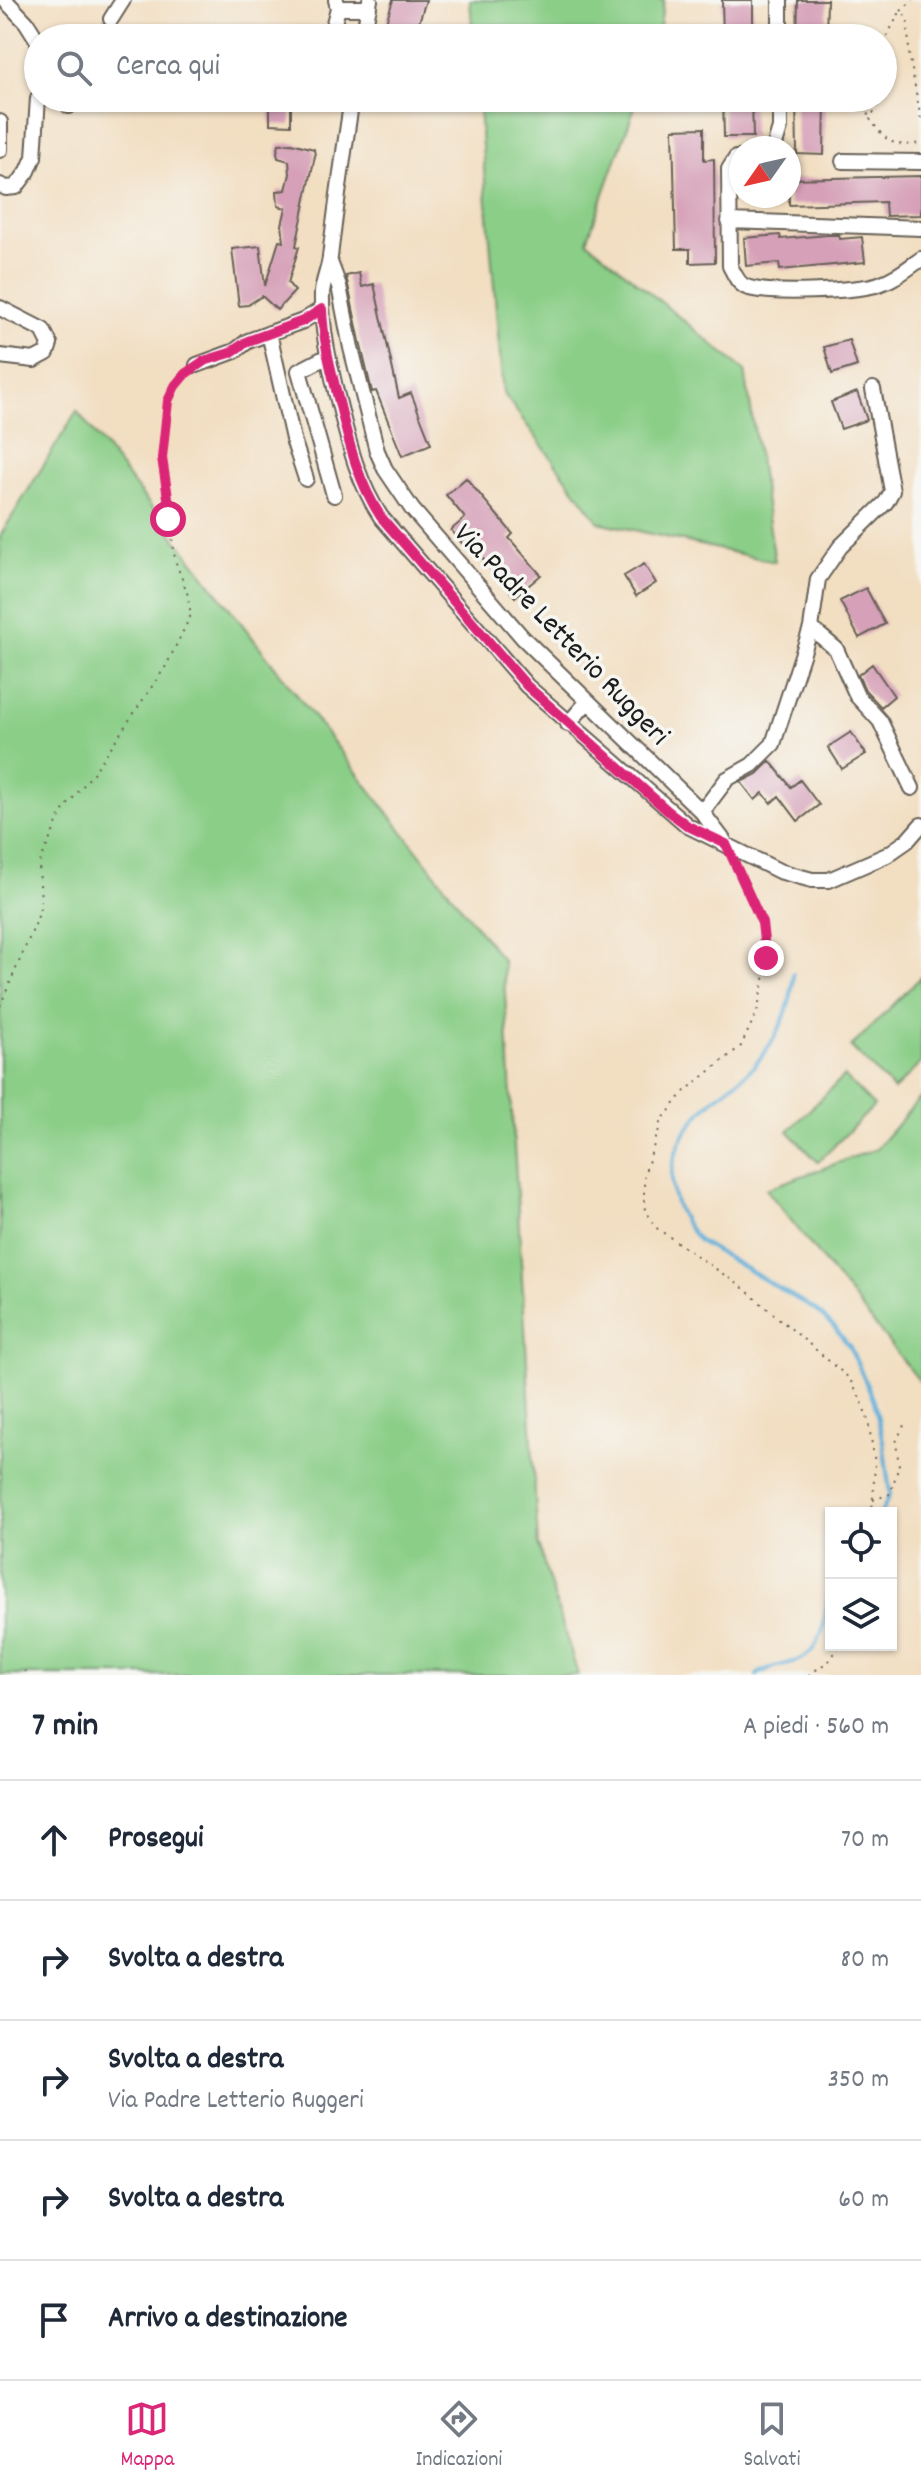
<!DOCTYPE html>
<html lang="it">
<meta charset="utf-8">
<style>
:root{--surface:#fff;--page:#f6f6f7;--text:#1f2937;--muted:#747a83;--line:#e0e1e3;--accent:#db2777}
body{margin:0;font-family:Dekko,sans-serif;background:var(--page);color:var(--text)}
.controls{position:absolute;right:24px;bottom:24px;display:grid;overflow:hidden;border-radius:0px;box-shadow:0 2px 6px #0004}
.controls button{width:72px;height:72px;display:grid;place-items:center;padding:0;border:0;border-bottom:2px solid var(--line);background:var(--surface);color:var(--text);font:40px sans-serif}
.compass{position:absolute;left:729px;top:136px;width:72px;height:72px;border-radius:50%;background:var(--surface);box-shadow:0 2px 6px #0004;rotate:236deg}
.stop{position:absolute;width:24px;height:24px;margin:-18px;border:6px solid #db2777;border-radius:50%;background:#fff}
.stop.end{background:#db2777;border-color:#fff;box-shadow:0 2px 8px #0008}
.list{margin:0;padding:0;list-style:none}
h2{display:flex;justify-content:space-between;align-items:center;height:104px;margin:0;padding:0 32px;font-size:34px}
h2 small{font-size:26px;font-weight:400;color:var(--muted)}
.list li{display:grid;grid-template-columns:52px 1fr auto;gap:24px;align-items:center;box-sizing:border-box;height:120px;padding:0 32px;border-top:2px solid var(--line)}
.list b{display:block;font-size:30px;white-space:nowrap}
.list p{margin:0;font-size:26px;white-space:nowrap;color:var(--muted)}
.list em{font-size:26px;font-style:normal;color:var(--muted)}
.icon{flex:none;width:44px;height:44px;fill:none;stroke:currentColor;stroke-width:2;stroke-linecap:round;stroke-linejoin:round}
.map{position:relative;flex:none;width:921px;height:1675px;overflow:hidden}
.search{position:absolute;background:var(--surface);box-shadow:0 2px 6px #0004;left:24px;right:24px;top:24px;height:88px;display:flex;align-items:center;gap:20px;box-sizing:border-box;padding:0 28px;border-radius:44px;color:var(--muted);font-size:30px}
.sheet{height:704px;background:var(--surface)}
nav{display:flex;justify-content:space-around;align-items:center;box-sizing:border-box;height:112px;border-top:2px solid var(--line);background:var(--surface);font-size:22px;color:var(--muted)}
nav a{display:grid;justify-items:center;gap:4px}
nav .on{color:var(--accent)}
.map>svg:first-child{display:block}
.grass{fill:#8ace87;stroke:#537552;stroke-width:2}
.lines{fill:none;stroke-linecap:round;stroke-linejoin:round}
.stream{stroke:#5fafd9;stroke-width:4}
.building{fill:#d6a0b8}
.minor-tunnel{stroke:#c7b7a0;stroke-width:14;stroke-dasharray:14 7;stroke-linecap:butt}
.minor-casing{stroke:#676056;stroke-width:18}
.path{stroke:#676056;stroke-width:2;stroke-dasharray:2 6;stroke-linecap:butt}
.minor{stroke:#fff;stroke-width:14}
.route{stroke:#db2777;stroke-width:10}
.labels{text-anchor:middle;stroke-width:7;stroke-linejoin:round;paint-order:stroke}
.street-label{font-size:30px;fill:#1c1c1c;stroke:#f6f6f2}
</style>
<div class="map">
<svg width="921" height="1675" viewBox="0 0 921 1675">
<rect width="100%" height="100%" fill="#f6f6f2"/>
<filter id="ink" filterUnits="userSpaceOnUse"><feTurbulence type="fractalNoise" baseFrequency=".0125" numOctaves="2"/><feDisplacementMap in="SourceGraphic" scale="16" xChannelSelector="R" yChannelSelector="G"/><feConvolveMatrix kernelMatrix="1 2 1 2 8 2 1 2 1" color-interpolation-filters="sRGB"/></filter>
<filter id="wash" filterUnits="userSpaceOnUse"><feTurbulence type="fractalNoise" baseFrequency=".006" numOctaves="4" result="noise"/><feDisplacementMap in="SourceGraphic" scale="32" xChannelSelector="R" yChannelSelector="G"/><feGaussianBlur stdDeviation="1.8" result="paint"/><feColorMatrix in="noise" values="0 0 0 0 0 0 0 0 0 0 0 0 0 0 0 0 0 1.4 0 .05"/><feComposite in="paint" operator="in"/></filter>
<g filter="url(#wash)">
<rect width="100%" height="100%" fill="#f2dec1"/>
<path class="grass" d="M470,0H664L658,38H473Z
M478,98H638L587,241L745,371L775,562L599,522L503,393Z
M77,411L503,961L538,1544L578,1675H0V536Z
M921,977V1063L894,1090L851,1047Z
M844,1076L874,1106L818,1162L788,1131Z
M921,1097V1383L766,1189L876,1149Z"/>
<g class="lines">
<path class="stream" d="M793,974C793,1008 776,1041 753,1067C741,1080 724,1090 711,1102C666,1144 657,1194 699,1241L814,1309L834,1327L850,1347L874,1401L883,1441L890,1494L881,1513
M757,1675C770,1665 785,1666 799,1660C829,1647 824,1607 831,1580"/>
</g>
<g id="blocks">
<path class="building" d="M393,0H426L414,38H381Z
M722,0H753V38H723Z
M798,0H827L826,38H797Z
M270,98H291V125L270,124Z
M723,98H752L753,137H724Z
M796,98H825L824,155L797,154Z
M704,128V160L714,159L715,262L690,263V249H676L673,129Z
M292,143L314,149L315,156L296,246L299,247L288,283L295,291L277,310L262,296L248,305L239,306L232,249L260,246L265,286L279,241L284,242L282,225L286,208L278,206L277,191L286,190L290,174L289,161L278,158L277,152L279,144Z
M921,176V215L886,216L885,202L789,205V179Z
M780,235L781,239L828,235H839L840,239L862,237L865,262L780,270L779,263L746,266L744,238Z
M359,273L362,287L374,284L399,398L411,393L431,444L402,456L376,391L372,392L361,346L346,276Z
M849,340L857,366L832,374L824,347Z
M857,392L867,420L841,429L831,402Z
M466,478L513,534L509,538L541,575L515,597L479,554L476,556L467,545L465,547L451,530L465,518L446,495Z
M644,564L656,583L636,596L624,576Z
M866,588L885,624L859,638L840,601Z
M872,664L894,696L881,707L865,690L858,675Z
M851,732L866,754L842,769L828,747Z
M770,761L791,787L800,780L819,805L798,821L779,796L771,803L763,793L755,800L741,782L757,774Z"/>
</g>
</g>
<g filter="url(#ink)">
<use href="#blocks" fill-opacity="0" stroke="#676056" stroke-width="2"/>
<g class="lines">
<path class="minor-tunnel" d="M101,38L111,19"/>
<defs>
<path id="minor" d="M5,0L26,22L38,41
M780,0V38
M338,8H369
M111,19L123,0
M330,38L338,8L336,0
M363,38L370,0
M352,98C344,151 336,204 330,257C329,269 323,280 322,293C321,328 329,361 337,396C348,439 356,479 381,517L527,686L688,826L779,871L812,880H829L887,855L907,841L921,825
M69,106L71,98
M0,122V150
M774,148L780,128V98
M741,158H736L729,169L730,266C734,273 737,282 744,286C763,296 859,291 879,284C896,278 907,269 921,259
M843,161L921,162
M0,185L6,188L16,187L28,171L34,157L38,98
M729,221L921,228
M330,262L339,286L351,348L377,451L385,469L412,509L523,638L702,812L724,841
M0,308L43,330L50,344L47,353L34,360L0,356
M269,333L293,439L306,479
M328,356L299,371L334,495
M197,365L235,351L248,341L303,321L322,309
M811,628L836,649L857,696L880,721L912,788
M568,724L588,701
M702,812L727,779L752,765L773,744L811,628L818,579L840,547L886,502L892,491L873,389"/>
</defs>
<use href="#minor" class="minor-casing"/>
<path class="path" d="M901,11L913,0
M883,43L900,12L905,16L908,24L909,53L921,120
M883,96V97
M864,98L869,118
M882,98L870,119C886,141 892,148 921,143
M735,864L762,923L765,938V975L757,1012L741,1046L685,1091L662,1120L644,1175V1207L655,1227L742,1287L849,1378L861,1400L868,1420L875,1463L872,1513
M0,1006L37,920L41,903L39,864L62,812L94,772L166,666L191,615L187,592L175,560L162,458L168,401L175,386L186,373
M873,1500L890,1494L899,1466L896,1442L906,1421
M25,1670L27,1675
M809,1675L830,1660L840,1645"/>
<use href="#minor" class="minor"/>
</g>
</g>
<g class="lines" filter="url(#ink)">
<path class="route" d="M168,519L169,504L162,458L168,401L175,386L185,374L204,361L230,353L248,341L303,321L322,309C323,338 330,366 337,394C348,438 356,479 381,517L527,686L668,811L688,826L726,844L762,923L766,958"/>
</g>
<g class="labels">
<g class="street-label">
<text transform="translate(563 633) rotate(46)" y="10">Via Padre Letterio Ruggeri</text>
</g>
</g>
</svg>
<div class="controls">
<button><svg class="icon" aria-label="locate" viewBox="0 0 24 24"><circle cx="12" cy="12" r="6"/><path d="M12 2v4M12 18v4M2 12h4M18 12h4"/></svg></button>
<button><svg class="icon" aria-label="layers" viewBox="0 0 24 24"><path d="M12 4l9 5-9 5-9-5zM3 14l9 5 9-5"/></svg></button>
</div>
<svg class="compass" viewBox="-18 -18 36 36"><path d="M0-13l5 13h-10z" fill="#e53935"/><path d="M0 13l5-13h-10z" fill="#747a83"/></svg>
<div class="stop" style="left:168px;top:519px"></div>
<div class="stop end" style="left:766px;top:958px"></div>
<div class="search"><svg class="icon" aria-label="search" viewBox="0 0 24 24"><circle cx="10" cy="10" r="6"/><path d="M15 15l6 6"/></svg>Cerca qui</div>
</div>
<section class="sheet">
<h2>7 min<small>A piedi · 560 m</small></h2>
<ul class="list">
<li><svg class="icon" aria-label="ahead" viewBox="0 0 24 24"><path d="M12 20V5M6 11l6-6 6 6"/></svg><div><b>Prosegui</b></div><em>70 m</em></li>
<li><svg class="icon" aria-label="right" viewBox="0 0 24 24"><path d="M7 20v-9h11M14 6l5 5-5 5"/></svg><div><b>Svolta a destra</b></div><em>80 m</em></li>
<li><svg class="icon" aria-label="right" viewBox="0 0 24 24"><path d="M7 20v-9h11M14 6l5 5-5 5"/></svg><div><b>Svolta a destra</b><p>Via Padre Letterio Ruggeri</p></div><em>350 m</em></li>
<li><svg class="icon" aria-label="right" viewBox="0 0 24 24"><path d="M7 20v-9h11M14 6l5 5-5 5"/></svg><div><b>Svolta a destra</b></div><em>60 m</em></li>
<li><svg class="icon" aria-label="arrive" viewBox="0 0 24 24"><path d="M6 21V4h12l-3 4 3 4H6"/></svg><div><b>Arrivo a destinazione</b></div></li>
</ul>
</section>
<nav>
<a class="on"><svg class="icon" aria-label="map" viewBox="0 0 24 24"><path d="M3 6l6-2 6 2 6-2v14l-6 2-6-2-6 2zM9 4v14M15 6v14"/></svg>Mappa</a>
<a><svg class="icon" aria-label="directions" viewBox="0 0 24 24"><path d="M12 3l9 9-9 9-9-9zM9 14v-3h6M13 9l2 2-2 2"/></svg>Indicazioni</a>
<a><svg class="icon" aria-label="saved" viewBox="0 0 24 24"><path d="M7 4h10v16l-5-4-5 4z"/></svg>Salvati</a>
</nav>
